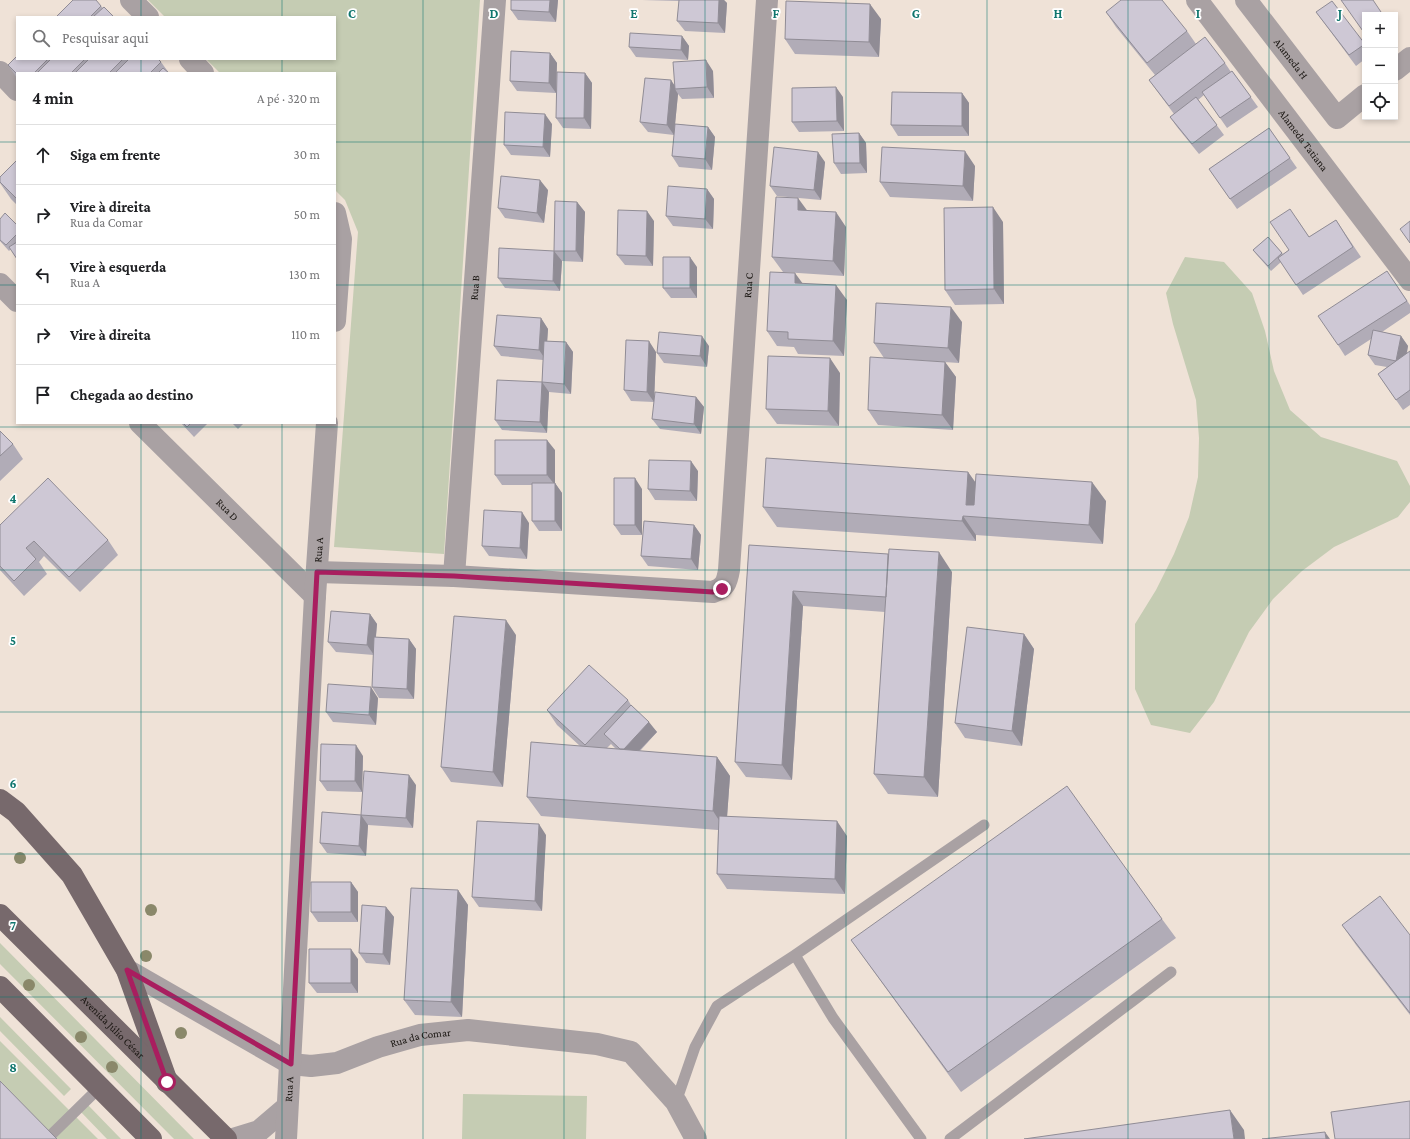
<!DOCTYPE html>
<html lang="pt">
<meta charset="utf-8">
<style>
:root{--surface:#fff;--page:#f6f6f6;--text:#202124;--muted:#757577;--line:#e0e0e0}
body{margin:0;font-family:"Crimson Pro",serif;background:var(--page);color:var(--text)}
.controls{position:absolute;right:12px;top:12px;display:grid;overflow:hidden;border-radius:0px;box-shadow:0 2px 6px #0003}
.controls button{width:36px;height:36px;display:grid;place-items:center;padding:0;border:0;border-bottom:1px solid var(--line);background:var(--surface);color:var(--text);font:20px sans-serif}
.stop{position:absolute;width:12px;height:12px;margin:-9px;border:3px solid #a91e5f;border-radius:50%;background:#fff}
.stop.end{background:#a91e5f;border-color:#fff;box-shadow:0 1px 4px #0008}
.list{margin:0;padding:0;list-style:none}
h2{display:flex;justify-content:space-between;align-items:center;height:52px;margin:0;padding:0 16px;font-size:17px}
h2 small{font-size:13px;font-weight:400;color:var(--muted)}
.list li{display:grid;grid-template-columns:26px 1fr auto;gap:12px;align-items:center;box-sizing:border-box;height:60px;padding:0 16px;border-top:1px solid var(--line)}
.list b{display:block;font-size:15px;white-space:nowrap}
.list p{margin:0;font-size:13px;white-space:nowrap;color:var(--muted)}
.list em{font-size:13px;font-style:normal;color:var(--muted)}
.icon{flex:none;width:22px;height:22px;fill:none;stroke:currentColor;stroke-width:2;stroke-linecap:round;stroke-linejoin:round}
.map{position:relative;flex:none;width:1410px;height:1139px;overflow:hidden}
.search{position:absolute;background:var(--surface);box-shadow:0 2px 6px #0003;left:16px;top:16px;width:320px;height:44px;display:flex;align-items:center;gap:10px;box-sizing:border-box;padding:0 14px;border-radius:0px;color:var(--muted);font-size:15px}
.panel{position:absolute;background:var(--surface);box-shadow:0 2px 6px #0003;left:16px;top:72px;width:320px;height:352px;border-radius:0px}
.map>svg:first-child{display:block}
.green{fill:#c5ccb3}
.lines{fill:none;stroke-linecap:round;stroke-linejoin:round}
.service{stroke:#a9a1a3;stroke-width:11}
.minor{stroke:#a9a1a3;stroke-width:22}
.primary{stroke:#77696c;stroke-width:22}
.tree{fill:#8a886a}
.wall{fill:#b1acb7;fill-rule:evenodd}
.shaded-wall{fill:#908c95}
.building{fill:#cec8d5;stroke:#908c95}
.route{stroke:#a91e5f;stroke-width:5}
.grid{fill:none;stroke:#0f766e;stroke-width:1;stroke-opacity:0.55}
.labels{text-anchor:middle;stroke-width:3.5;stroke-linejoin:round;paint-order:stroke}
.street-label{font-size:11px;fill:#191511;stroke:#fff}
.grid-label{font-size:13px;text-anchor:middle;font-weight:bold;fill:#0f766e;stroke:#fff;stroke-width:3.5;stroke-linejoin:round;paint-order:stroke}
</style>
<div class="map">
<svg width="1410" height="1139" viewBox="0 0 1410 1139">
<rect width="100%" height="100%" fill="#efe2d7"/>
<path class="green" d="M148,0H480L444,554L334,547L358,232L345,200L335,190V73H220L206,59H335V17H165Z
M1185,257L1224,262L1252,293L1265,331L1274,371L1290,410L1321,437L1397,461L1410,486V502L1398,517L1334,547L1302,571L1273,599L1249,632L1214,702L1190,733L1151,725L1135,689V624L1156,590L1174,554L1189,517L1198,477L1199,438L1196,400L1173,324L1166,293Z
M0,943L194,1139H174L0,964Z
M0,1017L71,1089L64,1096L0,1031Z
M0,1041L98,1139H0Z
M463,1094L587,1096L586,1139H462Z
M88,1105L121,1139H107L81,1112Z"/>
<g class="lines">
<path class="service" d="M795,955L984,825
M676,1102L695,1047L717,1006L795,955L833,1018L921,1139
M47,1139L100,1087
M950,1139L1171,972"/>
<g class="minor">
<path d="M131,0L148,17"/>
<path id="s1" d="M1197,0L1410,280"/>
<path id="s2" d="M1246,0L1337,118L1365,95"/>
<path d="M190,59L203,73"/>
<path d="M1395,70L1410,58"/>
<path d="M0,72L17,90"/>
<path d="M335,213L341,239L335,321"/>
<path d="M0,284L17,301"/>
<path id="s3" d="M140,423L315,596"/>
<path id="s4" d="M317,572L454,576L713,592C725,588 727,582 729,570L767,0"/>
<path id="s5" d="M454,576L495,0"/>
<path id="s6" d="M127,970L291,1064L311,1066L337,1063L378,1047L420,1035L468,1030L597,1044L631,1052L676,1102L696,1139"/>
<path d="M233,1139L259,1131L287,1107"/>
<path id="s7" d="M286,1139L315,596L327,423"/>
</g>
<g class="primary">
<path d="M0,800L16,812L72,875L127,970L167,1082"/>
<path id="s8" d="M0,915L226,1139"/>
<path d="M0,987L151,1139"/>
</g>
</g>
<g class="tree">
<circle cx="20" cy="858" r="6"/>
<circle cx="151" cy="910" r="6"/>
<circle cx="146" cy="956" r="6"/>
<circle cx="29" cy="985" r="6"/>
<circle cx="181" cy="1033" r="6"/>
<circle cx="81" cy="1037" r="6"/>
<circle cx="112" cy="1067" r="6"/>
</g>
<path class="wall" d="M558,0L556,22L518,20L511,10Z
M642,0H724L727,3L725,33L685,31L677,21L679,1Z
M101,6L103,8L114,17H56Z
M1106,12L1187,31L1196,44L1225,63L1231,72L1232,71L1258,107L1227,128L1204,95L1198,100L1224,135L1199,154L1177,127L1170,117L1174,114L1149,80L1155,75L1116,27Z
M1316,12L1365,44V59L1356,66Z
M881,19L879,57L795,54L785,39Z
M682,36L689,46L688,60L636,57L629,47Z
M550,53L557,63L556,93L517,91L510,81Z
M17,59H158L161,62L169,73H17V78L8,65Z
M713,71L714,98L682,99L678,94L675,124L708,127L715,137L712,170L679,167L672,156L674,135L648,132L640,122L674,85Z
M585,73L592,83L591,129L563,128L556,118Z
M962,93L969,103V136H898L891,125Z
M843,97L844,131L799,132L792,122Z
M552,124L550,157L511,155L504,145Z
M1269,128L1297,168L1237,209L1209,169Z
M859,133L866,143L867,173L841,174L834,163Z
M17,160V205L11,199L0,183V177Z
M825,162L821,200L777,196L770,186Z
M975,166L973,201L890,197L880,182Z
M707,189L714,199L713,229L673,226L666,216Z
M548,190L544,223L505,218L498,208Z
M577,202L585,212L583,262L562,261L560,291L505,288L498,278L554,251Z
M806,210L846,227L844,276L783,272L772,257Z
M0,219L17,225V259L11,249L9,251L0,241Z
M1297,219L1309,237L1336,220L1361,257L1303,295L1281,262L1271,271L1257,255L1253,250L1268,237L1283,254L1289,250Z
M654,221L653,266L625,265L617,255Z
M1003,222L1004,304L955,305L945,290Z
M697,267V298H671L663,288Z
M1387,271L1410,305V313L1382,332L1401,336L1408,346L1407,353L1410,351V405L1403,410L1378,374L1387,367L1375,365L1368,355L1371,339L1345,356L1338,345Z
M802,283L847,300L844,356L798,354L794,347L777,346L767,331Z
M541,318L548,329L547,341L566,342L573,352L571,394L549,392L547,433L502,430L495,420L542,382L543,360L501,356L494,346Z
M962,322L959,363L884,358L874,343Z
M709,346L707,367L664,363L657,353Z
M656,352L654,402L631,401L624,390Z
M945,362L956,377L953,430L878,425L868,410Z
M840,373L839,426L777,424L766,409Z
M696,397L704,407L701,434L660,429L652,419Z
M181,423H208L194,437Z
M232,423H244L238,429Z
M0,431L13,444L23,459L0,481Z
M555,450V483L562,493V531H539L532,521V485H502L495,475Z
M698,471L697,501L655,500L648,489Z
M968,472L976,483L1106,501L1103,544L976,535V541L777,527L763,507Z
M642,489V535H621L614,525Z
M529,523L527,559L489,556L482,546Z
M0,525L108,540L118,555L80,592L44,556L39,562L47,574L24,596L0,570Z
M694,525L701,535L698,570L648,566L641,556Z
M749,545L952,572L938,797L888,794L874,774L885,612L803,606L792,780L746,777L735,762Z
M370,614L377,624L376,637L409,639L416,649L414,699L379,698L372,687L374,655L336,652L328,642Z
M1024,634L1034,649L1022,746L965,738L955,723Z
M516,635L503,787L451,782L441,767Z
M378,698L376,725L333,722L326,712Z
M628,700L631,705L657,732L640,751L717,757L730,776L727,817L847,836L845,894L727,889L717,874L718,830L541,816L527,797L580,746L557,725L547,710ZM611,744L616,749L607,748Z
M363,756L362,792L327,791L320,781Z
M416,785L413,828L368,825L366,856L327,853L320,843L361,815Z
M546,835L542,911L479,907L472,897Z
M351,882L358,892V922H318L311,912Z
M458,890L468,905L462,1017L415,1015L404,1000Z
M386,907L394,917L390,965L366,963L359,953Z
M1162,919L1176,938L961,1092L851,940Z
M1342,925L1410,935V1015L1356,945Z
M358,959V993H317L309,983Z"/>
<path class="shaded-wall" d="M550,0H558L556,22L549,12Z
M719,0H724L727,3L725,33L718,23Z
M870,4L881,19L879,57L869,42Z
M682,36L689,46L688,60L681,50Z
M550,53L557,63L556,93L549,83Z
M706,60L713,71L714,98L707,87Z
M585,73L592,83L591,129L584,118Z
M671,80L677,89H675L678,94L674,135L667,125Z
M836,87L843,97L844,131L837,121Z
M962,93L969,103V136L962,126Z
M545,114L552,124L550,157L543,147Z
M708,127L715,137L712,170L705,159Z
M859,133L866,143L867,173L860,163Z
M965,151L975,166L973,201L963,186Z
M818,152L825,162L821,200L814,190Z
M540,180L548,190L544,223L537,213Z
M707,189L714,199L713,229L705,219Z
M798,198L809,213L798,210Z
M577,202L585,212L583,262L576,251Z
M993,207L1003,222L1004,304L994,289Z
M647,211L654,221L653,266L646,256Z
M836,212L846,227L844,276L833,261Z
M554,251L562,261L560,291L553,281Z
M690,257L697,267V298L690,288Z
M795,273L806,288L795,283Z
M836,285L847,300L844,356L833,341Z
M951,307L962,322L959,363L948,348Z
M541,318L548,329L546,360L539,350Z
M702,336L709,346L707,367L700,356Z
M1401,336L1408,346L1403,371L1396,361Z
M649,341L656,352L654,402L647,392Z
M566,342L573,352L571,394L564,384Z
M830,358L840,373L839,426L828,411Z
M945,362L956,377L953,430L942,415Z
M542,382L549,392L547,433L540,422Z
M696,397L704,407L701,434L694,424Z
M547,440L555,450V485L547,475Z
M691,461L698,471L697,501L690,491Z
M968,472L982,492L980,517L966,505Z
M635,478L642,489V535L635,525Z
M1092,482L1106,501L1103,544L1089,525Z
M555,483L562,493V531L555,521Z
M522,512L529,523L527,559L520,548Z
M963,516L976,535V541L962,521Z
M694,525L701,535L698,570L691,559Z
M939,552L952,572L938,797L924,777Z
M793,591L803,606L792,780L782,765Z
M370,614L377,624L374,655L367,645Z
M506,620L516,635L503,787L493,772Z
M1024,634L1034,649L1022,746L1012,731Z
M409,639L416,649L414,699L407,689Z
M371,687L378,698L376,725L369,715Z
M649,722L657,732L629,761L622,751Z
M356,745L363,756L362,792L355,781Z
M717,757L730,776L726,831L713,811Z
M409,775L416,785L413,828L406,818Z
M361,815L368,825L366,856L359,846Z
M837,821L847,836L845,894L835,879Z
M539,824L546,835L542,911L535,901Z
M351,882L358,892V922L351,912Z
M458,890L468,905L462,1017L451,1002Z
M386,907L394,917L390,965L383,954Z
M351,949L358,959V993L351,983Z
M1230,1110L1244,1130L1245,1139H1234Z
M1325,1132L1330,1139H1326Z"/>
<path class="building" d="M73,0H96L101,6L90,17H56Z
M511,0H550L549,12L511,10Z
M679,0H719L718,23L677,21Z
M1121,0H1162L1187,31L1147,63L1106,12Z
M1341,0H1373L1383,15H1365V34Z
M786,1L870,4L869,42L785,39Z
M1332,1L1365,44L1349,55L1316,12Z
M104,7L114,17H93Z
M630,33L682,36L681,50L629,47Z
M1205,37L1225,63L1169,106L1149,80Z
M511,51L550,53L549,83L510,81Z
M17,56V59H48L34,73H17V74L8,65Z
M51,59H85L71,73H37Z
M89,59H123L109,73H75Z
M129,59H158L161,62L150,73H115Z
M706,60L707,87L675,89L673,62Z
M163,68L169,73H158Z
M1232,71L1251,97L1220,118L1202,92Z
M557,72L585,73L584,118H556Z
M645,78L671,80L667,125L640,122Z
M836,87L837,121L792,122V88Z
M892,92L962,93V126L891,125Z
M1196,97L1217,125L1192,144L1170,117Z
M505,112L545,114L543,147L504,145Z
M675,124L708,127L705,159L672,156Z
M1269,128L1290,158L1230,199L1209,169Z
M859,133L860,163H834L832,134Z
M774,147L818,152L814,190L770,186Z
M882,147L965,151L963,186L880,182Z
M17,160V199L0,182V177Z
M501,176L540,180L537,213L498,208Z
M668,186L707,189L705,219L666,216Z
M776,197L798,198V210L836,212L833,261L772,257Z
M555,201L577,202L576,251H554L553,281L498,278L499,248L554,251Z
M993,207L994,289L945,290L944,208Z
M1290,209L1309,237L1336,220L1353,247L1296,285L1278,258L1289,250L1270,222Z
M618,210L647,211L646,256L617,255Z
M5,213L17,225V234L6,245L0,240V219Z
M1410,221V243L1400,229Z
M1268,237L1282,253L1268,266L1253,250Z
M17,242V259L9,247Z
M663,257H690V288H663Z
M1387,271L1407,301L1338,345L1318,316Z
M770,272L795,273V283L836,285L833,341L788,339V332L767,331Z
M876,303L951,307L948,348L874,343Z
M497,315L541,318L539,350L494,346Z
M1373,330L1401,336L1396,361L1410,351V390L1396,400L1378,374L1396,361L1368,355Z
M659,332L702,336L700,356L657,353Z
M626,340L649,341L647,392L624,390Z
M544,341L566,342L564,384L542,382L540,422L495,420L497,380L542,382Z
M768,356L830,358L828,411L766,409Z
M870,357L945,362L942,415L868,410Z
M655,392L696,397L694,424L652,419Z
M183,423H191L187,427Z
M0,431L13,444L0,456Z
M495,440H547V475H495Z
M766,458L968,472L966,505H974L976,474L1092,482L1089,525L963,516L962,521L763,507Z
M649,460L691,461L690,491L648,489Z
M48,478L108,540L69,577L34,541L26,548L36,559L14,581L0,566V525Z
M614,478H635V525H614Z
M532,483H555V521H532Z
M484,510L522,512L520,548L482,546Z
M644,521L694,525L691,559L641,556Z
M749,545L888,554L886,597L793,591L782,765L735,762Z
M889,549L939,552L924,777L874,774Z
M331,611L370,614L367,645L328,642Z
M454,616L506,620L493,772L441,767Z
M967,627L1024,634L1012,731L955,723Z
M374,637L409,639L407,689L372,687Z
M589,665L628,700L585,745L547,710Z
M328,684L371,687L369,715L326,712Z
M631,705L649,722L624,749H620L604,734Z
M531,742L717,757L713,811L527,797Z
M321,744L356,745L355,781H320Z
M364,771L409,775L406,818L361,815L359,846L320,843L322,812L361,815Z
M1067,786L1162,919L948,1072L851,940Z
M719,816L837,821L835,879L717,874Z
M477,821L539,824L535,901L472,897Z
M311,882H351V912H311Z
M411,888L458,890L451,1002L404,1000Z
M1380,896L1410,935V1013L1342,925Z
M362,905L386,907L383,954L359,953Z
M309,949H351V983H309Z
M0,1081L57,1139H0Z
M1410,1101V1139H1335L1331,1112Z
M1230,1110L1234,1139H1024Z
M1325,1132L1326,1139H1262Z"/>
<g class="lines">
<path class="route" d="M167,1082L127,970L291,1064L317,572L454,576L713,592L722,589"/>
</g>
<path class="grid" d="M141,0V17M282,0V17M423,0V1139M564,0V1139M705,0V1139M846,0V1139M987,0V1139M1128,0V1139M1269,0V1139M141,59V73M282,59V73M0,142H17M335,142H1410M0,285H17M335,285H1410M141,423V1139M282,423V1139M0,427H1410M0,570H1410M0,712H1410M0,854H1410M0,997H1410"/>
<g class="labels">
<g class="street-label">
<text dy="4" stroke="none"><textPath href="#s2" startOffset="74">Alameda H</textPath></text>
<text dy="4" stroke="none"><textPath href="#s1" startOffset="176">Alameda Tatiana</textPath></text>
<text dy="4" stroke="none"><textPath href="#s4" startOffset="711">Rua C</textPath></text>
<text dy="4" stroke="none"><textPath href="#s5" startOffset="289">Rua B</textPath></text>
<text dy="4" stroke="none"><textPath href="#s3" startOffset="123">Rua D</textPath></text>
<text dy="4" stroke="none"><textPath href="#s7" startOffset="590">Rua A</textPath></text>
<text dy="4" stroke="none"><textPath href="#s8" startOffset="159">Avenida Júlio César</textPath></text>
<text dy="4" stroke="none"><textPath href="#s6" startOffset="323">Rua da Comar</textPath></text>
<text dy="4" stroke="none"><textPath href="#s7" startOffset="50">Rua A</textPath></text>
</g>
</g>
<g class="grid-label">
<text x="352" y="18">C</text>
<text x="494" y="18">D</text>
<text x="634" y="18">E</text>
<text x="776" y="18">F</text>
<text x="916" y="18">G</text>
<text x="1058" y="18">H</text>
<text x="1198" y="18">I</text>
<text x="1340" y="18">J</text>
<text x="13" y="503">4</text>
<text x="13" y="645">5</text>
<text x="13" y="788">6</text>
<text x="13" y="930">7</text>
<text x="13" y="1072">8</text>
</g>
</svg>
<div class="controls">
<button>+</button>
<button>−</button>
<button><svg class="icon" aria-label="locate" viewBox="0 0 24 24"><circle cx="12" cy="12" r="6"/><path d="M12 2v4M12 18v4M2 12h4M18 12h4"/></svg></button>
</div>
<div class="stop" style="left:167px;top:1082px"></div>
<div class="stop end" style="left:722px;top:589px"></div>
<div class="search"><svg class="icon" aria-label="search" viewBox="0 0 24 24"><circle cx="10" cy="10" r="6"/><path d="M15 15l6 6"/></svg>Pesquisar aqui</div>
<section class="panel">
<h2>4 min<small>A pé · 320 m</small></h2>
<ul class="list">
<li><svg class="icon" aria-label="ahead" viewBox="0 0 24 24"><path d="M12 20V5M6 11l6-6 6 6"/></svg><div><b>Siga em frente</b></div><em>30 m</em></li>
<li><svg class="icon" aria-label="right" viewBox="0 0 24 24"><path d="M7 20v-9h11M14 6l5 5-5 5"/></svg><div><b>Vire à direita</b><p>Rua da Comar</p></div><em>50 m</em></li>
<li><svg class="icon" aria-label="left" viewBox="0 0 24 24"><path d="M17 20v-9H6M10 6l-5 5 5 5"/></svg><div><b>Vire à esquerda</b><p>Rua A</p></div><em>130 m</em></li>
<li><svg class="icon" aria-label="right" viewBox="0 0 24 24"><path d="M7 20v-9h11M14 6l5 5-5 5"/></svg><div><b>Vire à direita</b></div><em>110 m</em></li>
<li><svg class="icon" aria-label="arrive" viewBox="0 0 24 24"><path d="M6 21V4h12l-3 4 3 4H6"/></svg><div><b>Chegada ao destino</b></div></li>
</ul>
</section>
</div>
